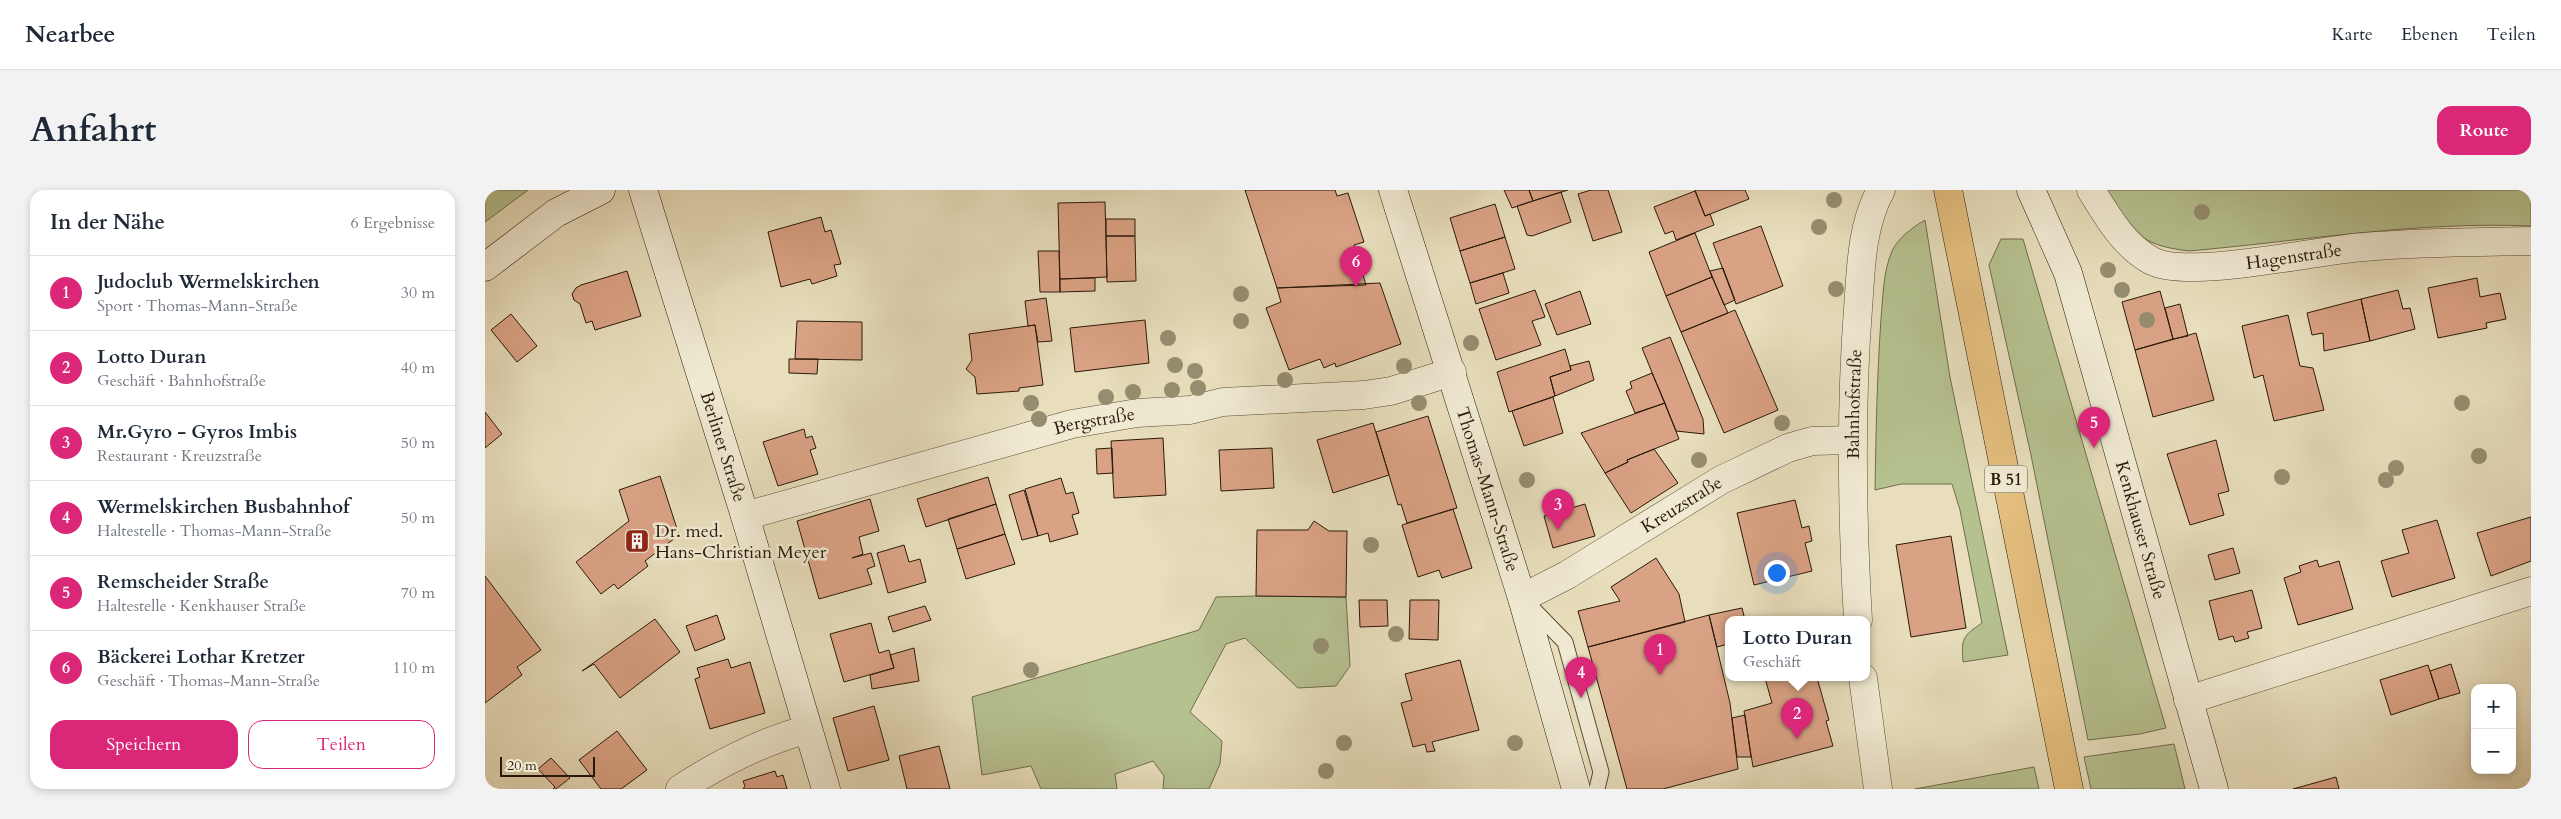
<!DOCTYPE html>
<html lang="de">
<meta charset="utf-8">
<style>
:root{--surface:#fff;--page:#f2f2f3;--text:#1f2937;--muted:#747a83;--line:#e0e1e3;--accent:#db2777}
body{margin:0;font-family:Cardo,serif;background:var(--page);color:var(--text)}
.controls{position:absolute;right:15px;bottom:15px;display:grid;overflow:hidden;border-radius:10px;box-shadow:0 2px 8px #0003}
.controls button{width:45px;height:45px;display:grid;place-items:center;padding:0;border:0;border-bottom:1px solid var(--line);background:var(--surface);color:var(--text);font:25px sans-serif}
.scale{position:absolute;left:15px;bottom:12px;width:95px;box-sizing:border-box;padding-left:5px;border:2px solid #291909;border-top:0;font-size:14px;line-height:18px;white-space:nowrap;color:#291909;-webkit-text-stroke:4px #f0ead3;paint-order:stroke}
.you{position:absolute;left:1291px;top:382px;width:18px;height:18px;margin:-12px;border:4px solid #fff;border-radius:50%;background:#1a73e8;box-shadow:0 0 0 8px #1a73e833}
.badge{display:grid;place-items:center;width:32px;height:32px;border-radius:50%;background:var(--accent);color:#fff;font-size:16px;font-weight:700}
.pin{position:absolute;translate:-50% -41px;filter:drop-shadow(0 1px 2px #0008)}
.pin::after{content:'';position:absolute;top:26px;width:18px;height:15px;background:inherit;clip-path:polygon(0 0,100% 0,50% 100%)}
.popup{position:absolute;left:1240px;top:426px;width:145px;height:65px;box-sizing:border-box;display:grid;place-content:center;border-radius:10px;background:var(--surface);filter:drop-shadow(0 1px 4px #0005);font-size:16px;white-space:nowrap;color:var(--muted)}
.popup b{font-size:19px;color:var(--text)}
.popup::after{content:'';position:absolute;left:50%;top:100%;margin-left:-10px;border:10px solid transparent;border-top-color:var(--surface)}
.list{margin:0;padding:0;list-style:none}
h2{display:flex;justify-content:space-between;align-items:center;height:65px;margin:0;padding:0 20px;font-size:21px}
h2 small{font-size:16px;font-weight:400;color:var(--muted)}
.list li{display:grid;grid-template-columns:32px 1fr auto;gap:15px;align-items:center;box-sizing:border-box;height:75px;padding:0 20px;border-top:1px solid var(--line)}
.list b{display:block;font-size:19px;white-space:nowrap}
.list p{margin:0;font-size:16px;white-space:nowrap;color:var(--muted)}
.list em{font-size:16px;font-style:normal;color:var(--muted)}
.actions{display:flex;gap:10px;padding:15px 20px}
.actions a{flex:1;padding:11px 0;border:1px solid var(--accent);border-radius:15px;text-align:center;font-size:18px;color:var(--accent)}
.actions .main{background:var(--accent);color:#fff}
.map{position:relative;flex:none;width:2046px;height:599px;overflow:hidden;border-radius:15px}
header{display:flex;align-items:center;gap:30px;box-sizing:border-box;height:70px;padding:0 25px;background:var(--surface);border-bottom:1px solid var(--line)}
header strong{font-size:24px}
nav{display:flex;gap:28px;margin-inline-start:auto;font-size:18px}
.intro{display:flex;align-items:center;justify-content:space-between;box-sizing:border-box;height:120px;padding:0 30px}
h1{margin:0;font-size:35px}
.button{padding:12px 22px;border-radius:15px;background:var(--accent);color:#fff;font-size:18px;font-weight:700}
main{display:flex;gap:30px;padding:0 30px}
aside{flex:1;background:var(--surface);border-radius:15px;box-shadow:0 2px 8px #0003}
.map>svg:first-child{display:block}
.green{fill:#b6c190;stroke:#706d4c}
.building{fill:#daa285;stroke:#291909}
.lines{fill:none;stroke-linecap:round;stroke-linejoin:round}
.lane-casing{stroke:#594a36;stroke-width:17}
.street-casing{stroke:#594a36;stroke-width:29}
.secondary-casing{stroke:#291909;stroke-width:29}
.primary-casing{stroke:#291909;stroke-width:29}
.lane{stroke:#f0ead3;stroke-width:15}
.street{stroke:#f0ead3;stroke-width:28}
.secondary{stroke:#f0ead3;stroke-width:28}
.primary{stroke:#e4bf7e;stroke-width:28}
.tree{fill:#968d70}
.labels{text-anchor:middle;stroke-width:5;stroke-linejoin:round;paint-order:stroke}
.shield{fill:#f0ead3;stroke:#655846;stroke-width:1}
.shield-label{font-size:16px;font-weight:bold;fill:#291909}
.street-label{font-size:18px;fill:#291909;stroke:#f0ead3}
.poi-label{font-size:18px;fill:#291909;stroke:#f0ead3;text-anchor:start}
</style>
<header>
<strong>Nearbee</strong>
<nav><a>Karte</a><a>Ebenen</a><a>Teilen</a></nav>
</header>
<div class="intro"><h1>Anfahrt</h1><a class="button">Route</a></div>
<main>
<aside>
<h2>In der Nähe<small>6 Ergebnisse</small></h2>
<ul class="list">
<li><span class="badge">1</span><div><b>Judoclub Wermelskirchen</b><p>Sport · Thomas-Mann-Straße</p></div><em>30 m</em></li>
<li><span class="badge">2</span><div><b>Lotto Duran</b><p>Geschäft · Bahnhofstraße</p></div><em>40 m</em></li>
<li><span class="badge">3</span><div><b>Mr.Gyro - Gyros Imbis</b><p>Restaurant · Kreuzstraße</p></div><em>50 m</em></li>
<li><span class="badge">4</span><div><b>Wermelskirchen Busbahnhof</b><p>Haltestelle · Thomas-Mann-Straße</p></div><em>50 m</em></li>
<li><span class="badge">5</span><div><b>Remscheider Straße</b><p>Haltestelle · Kenkhauser Straße</p></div><em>70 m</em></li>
<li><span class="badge">6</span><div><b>Bäckerei Lothar Kretzer</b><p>Geschäft · Thomas-Mann-Straße</p></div><em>110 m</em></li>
</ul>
<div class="actions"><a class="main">Speichern</a><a>Teilen</a></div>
</aside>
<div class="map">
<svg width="2046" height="599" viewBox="0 0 2046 599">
<rect width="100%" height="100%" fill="#e8debc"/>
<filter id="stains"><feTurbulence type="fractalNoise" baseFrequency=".004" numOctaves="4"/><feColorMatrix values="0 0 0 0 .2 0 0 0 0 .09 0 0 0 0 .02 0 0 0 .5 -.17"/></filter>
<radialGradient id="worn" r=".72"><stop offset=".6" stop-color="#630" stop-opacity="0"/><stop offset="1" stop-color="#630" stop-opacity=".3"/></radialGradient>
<path class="green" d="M0,0H43L0,32Z
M1619,0H2046V36C1932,31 1818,51 1704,61C1652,55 1648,41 1619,0Z
M1440,30L1465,187L1523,465L1478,472C1476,448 1478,446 1497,433L1475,320L1467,294H1416L1390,300C1391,243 1392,186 1396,129C1398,107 1398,82 1407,61C1413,48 1428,37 1440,30Z
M1516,49H1538L1681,538L1655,544L1603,550L1546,265L1504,75Z
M771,406L861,407L865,476L851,496L813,498L760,448L741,454L705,522L737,551L735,574L724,599H678L679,586L668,571L630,584L632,599H556L546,576L497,585L487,507L714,440L731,407Z
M1689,554L1700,599H1606L1599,567Z
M1549,577L1554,599H1430Z"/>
<path class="building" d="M760,0H850L852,6L863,3L879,52L869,55L881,95L792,98Z
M1019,0H1044L1048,11L1027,18Z
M1044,0H1083L1048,11Z
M1106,0H1123L1137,42L1108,51L1093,4Z
M1210,0H1260L1264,9L1220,26Z
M1210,1L1220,26L1225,24L1229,35L1191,50L1188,41L1180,44L1169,17Z
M1076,2L1086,32L1047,46L1042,45L1032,16Z
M620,12L622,87L575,89L573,13Z
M1010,14L1020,47L975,61L965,28Z
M336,27L340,42L346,40L356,74L349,75L352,86L327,94L325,89L296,97L283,42Z
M621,29H650V46H621Z
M1276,36L1298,96L1251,114L1228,53Z
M1210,43L1227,87L1181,106L1164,62Z
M621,46H650L651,91L622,92Z
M1020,47L1030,79L985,93L975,61Z
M553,61H574L575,102H555Z
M1238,78L1250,110L1239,115L1225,81Z
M142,81L156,126L110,140L107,131L101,133L95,114L89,110L87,104L91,98L96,95Z
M1018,83L1024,103L991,114L985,93Z
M1227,87L1243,123L1196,142L1181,106Z
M610,88V101L575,102V89Z
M1992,88L1995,107L2015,103L2021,129L2001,133L2002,138L1953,148L1943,98Z
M895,93L916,154L851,177L850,173L839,178L835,169L804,180L781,118L796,112L792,98Z
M1050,100L1060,127L1047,131L1056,155L1011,170L994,119Z
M1913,100L1918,119L1925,118L1930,139L1885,151L1876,109Z
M1095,101L1106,134L1072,145L1060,114Z
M1675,101L1688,149L1650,160L1637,112Z
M561,108L567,151L553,152L550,135L543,136L540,111Z
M1876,109L1885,151L1839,161L1838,143L1827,145L1822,123Z
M1695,114L1703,146L1688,149L1680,118Z
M1250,120L1293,220L1239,243L1196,142Z
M26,124L52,156L32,172L6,140Z
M1803,125L1815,176L1828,178L1839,220L1789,231L1778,185L1769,188L1757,136Z
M660,130L664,173L590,182L585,138Z
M312,131L377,132V170L310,169Z
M550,135L558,195L534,198V201L492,204L490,187L481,179L487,170L484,144Z
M1711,143L1729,210L1668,227L1650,160Z
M1185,147L1218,229L1219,244L1191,241L1157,158Z
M1080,159L1086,180L1065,187L1070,206L1024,222L1012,182Z
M304,169H333L332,184L304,183Z
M1104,171L1109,190L1070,206L1065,187L1086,180L1085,176Z
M1167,183L1180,213L1150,223L1141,201L1147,198L1145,192Z
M1068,207L1078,243L1039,256L1027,221Z
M1180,213L1194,249L1142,270L1143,272L1120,283L1096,243Z
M0,222L17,244L0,258Z
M943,226L972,318L922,333L916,314L913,315L891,242Z
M888,233L904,285L848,303L832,250Z
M319,239L321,248L327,246L331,258L325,260L333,284L293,296L278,252Z
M678,248L681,305L629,308L626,251Z
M1731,250L1744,301L1733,304L1739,325L1705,335L1682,264Z
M627,258L628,283L612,284L611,259Z
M787,258L789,298L736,301L734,260Z
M1169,259L1193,293L1146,323L1120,283L1143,272L1142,270Z
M175,286L194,345L160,371L163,376L133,399L129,394L116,404L91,372L144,331L134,300Z
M503,287L511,314L441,337L432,309Z
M576,288L581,304L588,302L594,323L587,325L593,344L565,352L563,343L553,346L540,299Z
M539,300L553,346L537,350L524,305Z
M385,309L394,341L374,347L378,364L367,368L386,363L390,376L382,379L387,394L334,409L312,331Z
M1310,310L1317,338L1324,336L1327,351L1320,353L1327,381L1269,395L1252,323Z
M511,314L520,344L472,359L463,329Z
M1100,314L1110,346L1068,358L1059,326Z
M968,319L987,378L957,388L954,380L933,387L917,335Z
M2046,327V371L2006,386L1992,343Z
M1952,330L1970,388L1907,407L1896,371L1924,363L1917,340Z
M829,331L844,341H862L861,407L771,406L772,340H823Z
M520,344L530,374L481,389L472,359Z
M1466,346L1481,438L1426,447L1411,355Z
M419,355L424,372L435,369L441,392L403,403L392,363Z
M1748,358L1755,383L1730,390L1723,365Z
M1171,368L1194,404L1200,432L1103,457L1093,421L1135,411L1126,397Z
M1832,370L1834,377L1854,371L1868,419L1813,435L1799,388L1816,382L1814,376Z
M0,386L56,460L32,477L37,485L0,513Z
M1767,400L1777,438L1762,442L1764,448L1750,452L1748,446L1734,450L1724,411Z
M874,410H902L903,436L875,437Z
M925,410H954L953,450L924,449Z
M440,416L446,430L408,442L403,427Z
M1257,418L1260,430H1243V454L1232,457L1224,425Z
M232,425L240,449L210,461L201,436Z
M1224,425L1245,513L1253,579L1178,599H1142L1103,457Z
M170,429L195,462L135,508L109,474L97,481Z
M386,433L394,463L404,460L409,478L359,492L345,444Z
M429,458L434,491L387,499L385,485L409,478L405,465Z
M243,469L246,478L265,472L280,523L225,539L210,489L215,487L212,478Z
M975,470L994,540L947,552L950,561L942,562L940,554L928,557L916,513L927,510L920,484Z
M1966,474L1975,503L1954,509L1945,481Z
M1943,475L1954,509L1906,525L1895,490Z
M1280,488H1332L1344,530L1341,531L1348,556L1268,577L1259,521L1287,513Z
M389,516L404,570L363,581L348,528Z
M1260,525L1266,567H1252L1247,528Z
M132,541L162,580L136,599H116L94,570Z
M454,556L465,599H422L414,566Z
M66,568L85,588L71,599H68L70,597L53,579Z
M290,581L292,587L298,585L302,599H258L260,596L258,591Z
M1851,587L1854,599H1808Z"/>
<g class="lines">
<defs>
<path id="lane" d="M1043,414L1080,452L1116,582L1112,599"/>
<g id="street">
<path id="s1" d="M1606,0C1622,26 1639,56 1667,71C1704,90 1832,60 1879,57C1934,52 1990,52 2046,51"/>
<path id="s2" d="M260,326L587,234L652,223L705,220L738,212L879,205L906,201L967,182"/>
<path id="s3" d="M1037,408L1082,385L1236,290L1303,258L1327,251L1366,250"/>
<path id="s4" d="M1373,430C1367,326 1365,223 1373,119C1376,79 1376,36 1396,0"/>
<path d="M1378,488L1393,599"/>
<path d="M1703,510L2046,401"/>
<path d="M195,599C236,572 276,552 323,539"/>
</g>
<g id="secondary">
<path id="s5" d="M158,0L260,326L341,599"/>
<path id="s6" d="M908,0L1037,408L1091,599"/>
<path id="s7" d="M1546,0L1583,83L1729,599"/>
<path d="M0,77L71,23L116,0"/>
</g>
<path id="primary" d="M1463,0L1584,599"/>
</defs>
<use href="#lane" class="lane-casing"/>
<use href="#street" class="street-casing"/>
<use href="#secondary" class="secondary-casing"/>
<use href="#primary" class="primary-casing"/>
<use href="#lane" class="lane"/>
<use href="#street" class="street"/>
<use href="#secondary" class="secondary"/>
<use href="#primary" class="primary"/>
</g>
<g class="tree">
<circle cx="1349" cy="10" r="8"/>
<circle cx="1717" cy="22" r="8"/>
<circle cx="1334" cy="37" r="8"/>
<circle cx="1623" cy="80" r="8"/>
<circle cx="1351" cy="99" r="8"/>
<circle cx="1637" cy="100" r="8"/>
<circle cx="756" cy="104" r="8"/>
<circle cx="1662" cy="130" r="8"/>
<circle cx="756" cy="131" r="8"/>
<circle cx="683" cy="148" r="8"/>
<circle cx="986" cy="153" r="8"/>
<circle cx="690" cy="175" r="8"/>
<circle cx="919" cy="176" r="8"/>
<circle cx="710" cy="181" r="8"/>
<circle cx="800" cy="190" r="8"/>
<circle cx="713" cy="198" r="8"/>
<circle cx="687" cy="200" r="8"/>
<circle cx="648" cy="202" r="8"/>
<circle cx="621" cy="207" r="8"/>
<circle cx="546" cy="213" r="8"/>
<circle cx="934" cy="213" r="8"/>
<circle cx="1977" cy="213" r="8"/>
<circle cx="554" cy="229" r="8"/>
<circle cx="1297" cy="233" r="8"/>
<circle cx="1994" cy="266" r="8"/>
<circle cx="1214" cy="270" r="8"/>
<circle cx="1911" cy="278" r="8"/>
<circle cx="1797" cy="287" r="8"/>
<circle cx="1042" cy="290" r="8"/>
<circle cx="1901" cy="290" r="8"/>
<circle cx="886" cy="355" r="8"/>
<circle cx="911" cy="444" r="8"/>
<circle cx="836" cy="456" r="8"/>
<circle cx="546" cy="480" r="8"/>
<circle cx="859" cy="553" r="8"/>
<circle cx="1030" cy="553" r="8"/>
<circle cx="841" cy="581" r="8"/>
</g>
<defs>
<symbol id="building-square" viewBox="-11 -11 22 22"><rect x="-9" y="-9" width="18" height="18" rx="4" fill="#8f2418" stroke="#f0ead3"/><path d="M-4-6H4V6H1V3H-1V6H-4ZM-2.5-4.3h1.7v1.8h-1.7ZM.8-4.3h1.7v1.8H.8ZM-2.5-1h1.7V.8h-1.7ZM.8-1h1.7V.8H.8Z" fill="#fff"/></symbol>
</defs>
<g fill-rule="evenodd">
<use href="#building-square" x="138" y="337" width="28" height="28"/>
</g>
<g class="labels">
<rect class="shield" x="1500" y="275.5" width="42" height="27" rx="4"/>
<g class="shield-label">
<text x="1521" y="295">B 51</text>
</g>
<g class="street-label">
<text dy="6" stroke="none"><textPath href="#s1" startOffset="238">Hagenstraße</textPath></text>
<text dy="6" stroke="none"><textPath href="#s4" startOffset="216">Bahnhofstraße</textPath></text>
<text dy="6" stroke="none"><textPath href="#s2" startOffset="362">Bergstraße</textPath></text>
<text dy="6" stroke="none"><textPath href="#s5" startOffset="269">Berliner Straße</textPath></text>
<text dy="6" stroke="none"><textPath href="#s6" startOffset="314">Thomas-Mann-Straße</textPath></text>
<text dy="6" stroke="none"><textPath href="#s3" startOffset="185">Kreuzstraße</textPath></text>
<text dy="6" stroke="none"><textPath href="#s7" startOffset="358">Kenkhauser Straße</textPath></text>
</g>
<g class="poi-label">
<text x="170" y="347">Dr. med.<tspan x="170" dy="21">Hans-Christian Meyer</tspan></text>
</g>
</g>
<rect width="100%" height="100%" filter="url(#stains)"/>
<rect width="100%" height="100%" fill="url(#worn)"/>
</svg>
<div class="controls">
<button>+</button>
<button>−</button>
</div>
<div class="scale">20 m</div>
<div class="you"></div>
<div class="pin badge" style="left:1175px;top:485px">1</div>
<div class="pin badge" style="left:1312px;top:549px">2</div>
<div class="popup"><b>Lotto Duran</b>Geschäft</div>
<div class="pin badge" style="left:1073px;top:340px">3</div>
<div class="pin badge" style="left:1096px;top:508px">4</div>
<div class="pin badge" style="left:1609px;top:258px">5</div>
<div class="pin badge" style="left:871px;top:97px">6</div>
</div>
</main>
